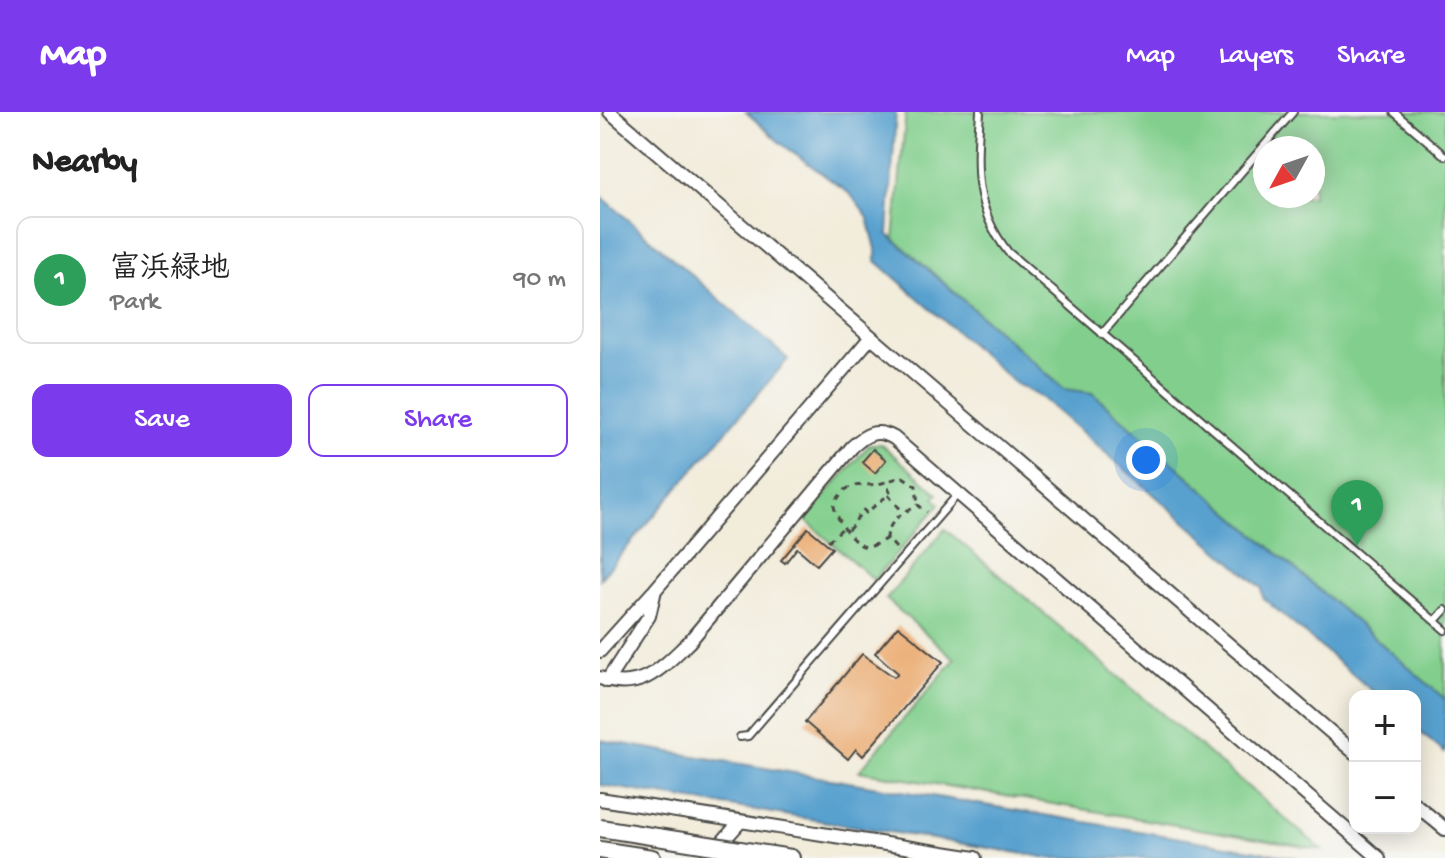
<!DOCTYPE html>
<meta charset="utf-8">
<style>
:root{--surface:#fff;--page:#f6f6f6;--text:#222;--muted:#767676;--line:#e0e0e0;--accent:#7c3aed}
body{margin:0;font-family:"Gochi Hand","Klee One",sans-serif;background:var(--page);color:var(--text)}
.controls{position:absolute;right:24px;bottom:24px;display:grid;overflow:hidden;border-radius:16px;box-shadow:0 4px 20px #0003}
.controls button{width:72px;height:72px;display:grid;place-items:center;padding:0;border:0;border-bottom:2px solid var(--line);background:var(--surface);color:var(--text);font:40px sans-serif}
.compass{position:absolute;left:653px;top:24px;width:72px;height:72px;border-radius:50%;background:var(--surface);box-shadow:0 4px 20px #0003;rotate:230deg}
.you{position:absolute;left:546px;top:348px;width:28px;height:28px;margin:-20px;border:6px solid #fff;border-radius:50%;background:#1a73e8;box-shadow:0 0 0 12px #1a73e833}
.badge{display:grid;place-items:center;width:52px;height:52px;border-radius:50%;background:var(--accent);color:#fff;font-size:26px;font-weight:700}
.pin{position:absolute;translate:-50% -66px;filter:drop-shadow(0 2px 4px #0008)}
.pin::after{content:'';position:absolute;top:42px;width:28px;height:24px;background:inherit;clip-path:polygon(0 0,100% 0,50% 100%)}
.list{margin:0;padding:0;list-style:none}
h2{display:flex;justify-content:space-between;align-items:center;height:104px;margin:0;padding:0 32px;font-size:34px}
h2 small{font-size:26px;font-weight:400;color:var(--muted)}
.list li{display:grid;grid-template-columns:52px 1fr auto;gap:24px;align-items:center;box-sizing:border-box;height:128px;margin:0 16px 16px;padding:0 16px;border:2px solid var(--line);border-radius:16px}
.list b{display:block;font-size:30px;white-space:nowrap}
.list p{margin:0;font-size:26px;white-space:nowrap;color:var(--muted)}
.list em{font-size:26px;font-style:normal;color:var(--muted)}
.actions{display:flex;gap:16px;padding:24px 32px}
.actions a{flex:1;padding:18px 0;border:2px solid var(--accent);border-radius:16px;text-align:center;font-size:28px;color:var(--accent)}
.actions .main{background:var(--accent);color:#fff}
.map{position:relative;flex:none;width:845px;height:746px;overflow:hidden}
header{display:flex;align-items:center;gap:48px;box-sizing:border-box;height:112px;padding:0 40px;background:var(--accent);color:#fff}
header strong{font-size:38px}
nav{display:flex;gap:44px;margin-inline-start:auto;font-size:28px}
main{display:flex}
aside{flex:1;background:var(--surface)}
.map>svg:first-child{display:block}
.green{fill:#82cf8d;stroke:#567d5c;stroke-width:2;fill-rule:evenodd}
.water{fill:#58a1cf;stroke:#42667d;stroke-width:2}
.building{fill:#ecb17a}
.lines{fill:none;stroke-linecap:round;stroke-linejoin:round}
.service-casing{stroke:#494845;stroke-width:10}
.minor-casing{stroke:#494845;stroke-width:16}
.tertiary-casing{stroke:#494845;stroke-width:20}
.path{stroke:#494845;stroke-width:3;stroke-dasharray:6 6;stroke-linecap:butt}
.service{stroke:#fff;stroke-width:6}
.minor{stroke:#fff;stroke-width:12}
.tertiary{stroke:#fff;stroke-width:16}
.tertiary-bridge-casing{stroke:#494845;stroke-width:20;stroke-linecap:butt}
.tertiary-bridge{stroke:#fff;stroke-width:16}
</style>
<header>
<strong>Map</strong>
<nav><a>Map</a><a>Layers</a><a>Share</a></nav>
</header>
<main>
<aside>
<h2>Nearby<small></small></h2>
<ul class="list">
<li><span class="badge" style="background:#2e9e5b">1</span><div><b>富浜緑地</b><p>Park</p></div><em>90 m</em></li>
</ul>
<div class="actions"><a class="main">Save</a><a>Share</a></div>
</aside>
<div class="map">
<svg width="845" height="746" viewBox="0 0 845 746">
<rect width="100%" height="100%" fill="#f6f6f2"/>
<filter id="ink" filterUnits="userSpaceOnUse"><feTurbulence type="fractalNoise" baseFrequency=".0125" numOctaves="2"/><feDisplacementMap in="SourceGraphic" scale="16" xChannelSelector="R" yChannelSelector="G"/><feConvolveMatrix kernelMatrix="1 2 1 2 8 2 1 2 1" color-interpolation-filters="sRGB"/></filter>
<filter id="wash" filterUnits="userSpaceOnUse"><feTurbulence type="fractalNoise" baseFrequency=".006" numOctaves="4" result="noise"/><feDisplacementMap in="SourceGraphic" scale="32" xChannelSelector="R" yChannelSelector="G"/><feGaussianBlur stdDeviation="1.8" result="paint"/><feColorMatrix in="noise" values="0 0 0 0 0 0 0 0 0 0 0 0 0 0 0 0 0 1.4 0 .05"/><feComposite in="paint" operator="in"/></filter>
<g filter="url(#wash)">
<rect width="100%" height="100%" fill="#f2ecdb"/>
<path class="green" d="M306,0H845V587L492,281L464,277L294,127ZM665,36H713V84H665Z
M270,332H281L338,382L334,386L340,392L274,468L204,407Z
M345,417L722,738L259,659L355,547L286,487Z"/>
<path class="water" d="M146,0H296L288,122L464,277L492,281L845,587V641L815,616V584H778L663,486L662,476L440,284L416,272L276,149V137L268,106L251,83L178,29Z
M0,83L188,247L0,467Z
M0,628L698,746H450L0,673Z"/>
<g id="blocks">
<path class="building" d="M273,337L286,348L275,361L262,350Z
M208,416L232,436L217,453L197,436L185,451L181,448Z
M298,514L343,550L263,644L256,637L248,647L205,610L262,542L294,565L298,561L275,541Z"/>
</g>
</g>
<g filter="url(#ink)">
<use href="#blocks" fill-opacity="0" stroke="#494845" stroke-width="2"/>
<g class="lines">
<defs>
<path id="service" d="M380,0C376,55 373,95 408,140L845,518
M794,0L845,44
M502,222L693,0
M835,509L845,498
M140,625L148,624L358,382"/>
<path id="minor" d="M10,0L755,641
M0,539L53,480
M0,566C40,581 62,556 89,530L252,335C266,322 276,316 294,326L779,746
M7,569L49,504L55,478L271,225
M0,687L375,746
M815,692L845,717
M108,746L140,710"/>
<path id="tertiary" d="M0,738L52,746
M140,738L191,746"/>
</defs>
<use href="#service" class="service-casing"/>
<use href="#minor" class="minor-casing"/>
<use href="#tertiary" class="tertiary-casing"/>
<path class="path" d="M288,383L303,400
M248,418C255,412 257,404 264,398L266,401L288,383L290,379L285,370
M287,426C282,429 274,434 268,435C254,436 236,406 234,394C245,369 255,375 277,372C286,371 294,366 303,365L316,374L318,393
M228,429L243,416
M296,436L287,426C288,409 303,400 318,393L327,400"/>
<use href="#service" class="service"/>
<use href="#minor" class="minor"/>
<use href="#tertiary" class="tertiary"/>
<defs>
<path id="tertiary-bridge" d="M0,716L140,738"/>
</defs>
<use href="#tertiary-bridge" class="tertiary-bridge-casing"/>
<use href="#tertiary-bridge" class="tertiary-bridge"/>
</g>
</g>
</svg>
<div class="controls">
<button>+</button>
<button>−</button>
</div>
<svg class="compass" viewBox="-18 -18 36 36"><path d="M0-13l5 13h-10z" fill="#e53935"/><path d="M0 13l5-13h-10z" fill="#767676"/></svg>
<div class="you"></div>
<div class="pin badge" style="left:757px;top:434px;background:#2e9e5b">1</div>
</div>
</main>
